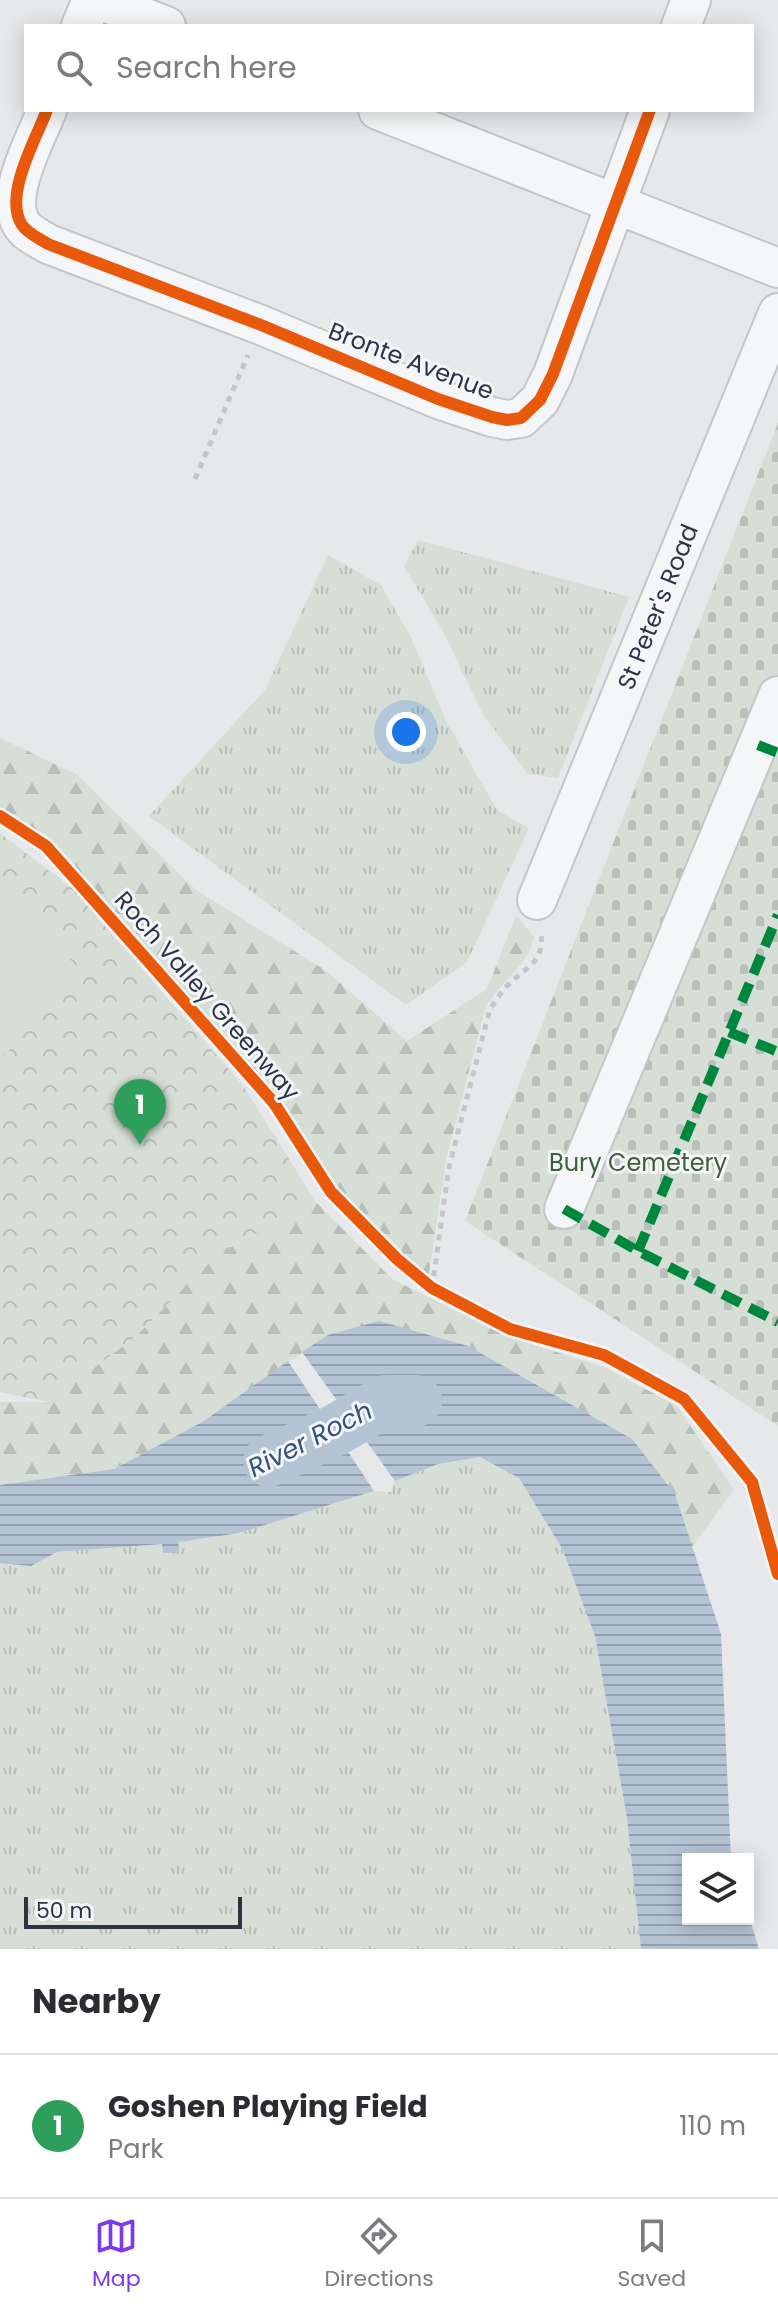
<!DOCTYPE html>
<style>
:root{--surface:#fff;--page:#f2f2f3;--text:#2b2b33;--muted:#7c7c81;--line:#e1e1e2;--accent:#7c3aed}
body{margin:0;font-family:Poppins,sans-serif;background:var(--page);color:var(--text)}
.controls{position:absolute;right:24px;bottom:24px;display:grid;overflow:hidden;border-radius:0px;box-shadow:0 4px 20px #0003}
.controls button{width:72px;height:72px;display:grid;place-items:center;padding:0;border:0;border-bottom:2px solid var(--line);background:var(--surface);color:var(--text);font:40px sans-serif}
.scale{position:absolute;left:24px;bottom:20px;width:218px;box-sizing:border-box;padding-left:8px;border:4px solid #2b3445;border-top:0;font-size:22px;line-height:28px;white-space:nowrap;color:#2b3445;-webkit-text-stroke:6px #f4f6f9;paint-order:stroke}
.you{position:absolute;left:406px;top:732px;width:28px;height:28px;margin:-20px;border:6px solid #fff;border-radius:50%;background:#1a73e8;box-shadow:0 0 0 12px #1a73e833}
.badge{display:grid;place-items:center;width:52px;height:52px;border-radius:50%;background:var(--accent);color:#fff;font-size:26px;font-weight:700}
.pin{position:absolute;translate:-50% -66px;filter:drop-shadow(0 2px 4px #0008)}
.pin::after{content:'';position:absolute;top:42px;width:28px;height:24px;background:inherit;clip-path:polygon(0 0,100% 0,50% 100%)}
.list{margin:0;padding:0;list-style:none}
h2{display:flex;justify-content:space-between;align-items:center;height:104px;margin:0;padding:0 32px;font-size:34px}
h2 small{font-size:26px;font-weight:400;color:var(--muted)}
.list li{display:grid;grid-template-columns:52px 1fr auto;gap:24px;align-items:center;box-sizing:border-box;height:144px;padding:0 32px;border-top:2px solid var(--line)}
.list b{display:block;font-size:30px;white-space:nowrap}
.list p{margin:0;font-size:26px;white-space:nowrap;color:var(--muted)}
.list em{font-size:26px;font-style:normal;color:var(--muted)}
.icon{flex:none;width:44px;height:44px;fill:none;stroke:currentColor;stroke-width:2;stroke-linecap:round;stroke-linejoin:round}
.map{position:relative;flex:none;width:778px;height:1949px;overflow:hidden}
.search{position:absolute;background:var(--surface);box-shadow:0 4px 20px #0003;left:24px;right:24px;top:24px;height:88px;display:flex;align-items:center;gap:20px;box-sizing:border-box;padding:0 28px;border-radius:0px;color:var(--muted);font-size:30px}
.sheet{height:248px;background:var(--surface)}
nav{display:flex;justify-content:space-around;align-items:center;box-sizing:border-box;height:112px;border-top:2px solid var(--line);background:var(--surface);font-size:22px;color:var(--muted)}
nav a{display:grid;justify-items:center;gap:4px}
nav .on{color:var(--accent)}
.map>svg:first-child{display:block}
.grass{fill:url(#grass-tufts)}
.forest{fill:url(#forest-firs)}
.cemetery{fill:url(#cemetery-stones)}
.park{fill:url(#park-crowns)}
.pitch{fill:#d6ded6}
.water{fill:url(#water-rules)}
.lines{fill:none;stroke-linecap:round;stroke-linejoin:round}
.river{stroke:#b4c4d5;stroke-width:52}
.minor-casing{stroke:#c4c6c8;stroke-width:42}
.path{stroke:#c5c6ca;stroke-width:5;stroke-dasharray:6 6;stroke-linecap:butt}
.minor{stroke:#f5f6f7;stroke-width:38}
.quiet{stroke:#00873e;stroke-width:10;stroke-dasharray:20 10;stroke-linecap:butt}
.cycleway-casing{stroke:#f4f6f9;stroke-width:17}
.cycleway{stroke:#e8590c;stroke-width:12}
.labels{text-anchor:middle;stroke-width:6;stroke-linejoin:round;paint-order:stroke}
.street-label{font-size:24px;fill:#2b3445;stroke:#f4f6f9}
.park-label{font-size:24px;fill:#3f6138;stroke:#f4f6f9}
.water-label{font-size:26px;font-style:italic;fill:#34527a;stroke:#f4f6f9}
</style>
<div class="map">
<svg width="778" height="1949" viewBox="0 0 778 1949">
<defs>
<pattern id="grass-tufts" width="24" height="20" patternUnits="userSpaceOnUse" patternTransform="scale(2)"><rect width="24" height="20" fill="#d6ded6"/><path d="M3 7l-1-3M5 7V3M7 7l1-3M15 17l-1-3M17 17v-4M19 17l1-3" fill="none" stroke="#b8bfb9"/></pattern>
<pattern id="forest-firs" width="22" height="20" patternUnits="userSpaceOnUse" patternTransform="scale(2)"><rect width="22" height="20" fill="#d6ded6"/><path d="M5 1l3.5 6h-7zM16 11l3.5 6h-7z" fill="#b8bfb9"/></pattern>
<pattern id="cemetery-stones" width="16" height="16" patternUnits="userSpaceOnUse" patternTransform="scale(2)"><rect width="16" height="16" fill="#d6ded6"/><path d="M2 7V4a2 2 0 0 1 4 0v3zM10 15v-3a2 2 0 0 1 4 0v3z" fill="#b8bfb9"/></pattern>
<pattern id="park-crowns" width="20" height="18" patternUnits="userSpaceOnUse" patternTransform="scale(2)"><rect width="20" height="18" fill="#d6ded6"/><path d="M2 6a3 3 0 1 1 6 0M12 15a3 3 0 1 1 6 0" fill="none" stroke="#b8bfb9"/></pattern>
<pattern id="water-rules" width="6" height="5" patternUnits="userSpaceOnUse" patternTransform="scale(2)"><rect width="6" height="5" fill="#b4c4d5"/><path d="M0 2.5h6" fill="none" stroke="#93a0af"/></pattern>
</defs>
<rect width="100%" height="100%" fill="#e6e8ea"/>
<path class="grass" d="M418,540L629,597L558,778L528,774L484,716L442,630L404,566Z
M328,555L381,585L411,637L445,719L497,810L529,828L467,962L406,1005L149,816L265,690Z
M480,1457L519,1477L562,1548L595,1636L627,1818L641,1949H0V1563L31,1566L57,1552L162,1544L178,1552V1542L239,1533L374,1491L391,1492L395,1481L438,1464Z"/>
<path class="forest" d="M0,738L76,774L196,890L325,970L407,1041L487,989L516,915L534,937C528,967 499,981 485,1009L446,1160L428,1280L336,1187L281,1102L48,841L0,809Z
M316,1202L392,1279L509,1337L604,1367L677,1406L734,1490L692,1547L675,1494L631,1439L568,1403L328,1335L204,1421L114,1469L0,1485V1402H48L134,1338L218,1254Z"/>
<path class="cemetery" d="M778,423V1426L465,1221Z"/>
<path class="park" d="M0,833L73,889L244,1087L316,1202L218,1254L134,1338L48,1402L0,1392Z"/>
<path class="pitch" d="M0,884L83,973L0,1060Z"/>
<path class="water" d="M379,1321L468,1346L632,1439L675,1494L721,1634L731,1859H688V1919H748V1913L759,1949H641L627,1818L595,1636L562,1548L519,1478L480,1457L438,1464L395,1481L302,1352L328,1335Z
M288,1361L374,1491L239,1533L179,1542L178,1553H163L162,1544L57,1552L31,1566L0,1563V1485L114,1469L204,1421Z"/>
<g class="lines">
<path class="river" d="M269,1461L332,1432L386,1401H416"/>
<defs>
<path id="minor" d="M100,0L166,26
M81,26L92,0
M681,26L691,0
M47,110C36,139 3,196 22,225C28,234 39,238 48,244L261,325L438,399L492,417L507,420L521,418L540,400L553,374L650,110
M378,110L778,268
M537,900L778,313
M564,1209L778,696"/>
</defs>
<use href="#minor" class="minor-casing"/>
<path class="path" d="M195,479L248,355
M432,1288L449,1167L490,1009C495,1002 500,994 505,988C524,967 545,965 541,931"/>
<use href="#minor" class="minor"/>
<path class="quiet" d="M758,745L778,753
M729,1032L778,1052
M564,1209L638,1251L778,1322
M638,1251L778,915"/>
<defs>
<path id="cycleway" d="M47,110C36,139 3,196 22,225C28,234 39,238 48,244L261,325L438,399L492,417L507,420L521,418L540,400L553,374L650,110
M0,816L46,846L274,1103L331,1192L397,1259L432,1288L510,1329L604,1355L684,1399L752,1482L778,1574"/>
</defs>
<use href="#cycleway" class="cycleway-casing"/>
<use href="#cycleway" class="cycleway"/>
</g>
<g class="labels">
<g class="street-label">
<text transform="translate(411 361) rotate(21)" y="8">Bronte Avenue</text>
<text transform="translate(658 607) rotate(-68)" y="8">St Peter's Road</text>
<text transform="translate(207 996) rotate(49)" y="8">Roch Valley Greenway</text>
</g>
<g class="park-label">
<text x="638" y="1171">Bury Cemetery</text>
</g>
<g class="water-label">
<text transform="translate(310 1439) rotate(-27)" y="9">River Roch</text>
</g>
</g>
</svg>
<div class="controls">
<button><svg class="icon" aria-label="layers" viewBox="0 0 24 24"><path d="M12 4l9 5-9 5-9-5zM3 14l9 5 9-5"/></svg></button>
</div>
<div class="scale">50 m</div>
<div class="you"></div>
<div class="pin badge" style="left:140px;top:1145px;background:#2e9e5b">1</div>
<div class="search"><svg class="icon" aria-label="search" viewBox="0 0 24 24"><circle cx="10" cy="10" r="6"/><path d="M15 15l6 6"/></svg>Search here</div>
</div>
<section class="sheet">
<h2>Nearby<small></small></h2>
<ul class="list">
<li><span class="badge" style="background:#2e9e5b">1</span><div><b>Goshen Playing Field</b><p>Park</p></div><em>110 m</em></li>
</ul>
</section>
<nav>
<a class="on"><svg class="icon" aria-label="map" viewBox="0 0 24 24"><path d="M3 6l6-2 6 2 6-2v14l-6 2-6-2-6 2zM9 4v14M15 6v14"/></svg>Map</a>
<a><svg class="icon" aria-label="directions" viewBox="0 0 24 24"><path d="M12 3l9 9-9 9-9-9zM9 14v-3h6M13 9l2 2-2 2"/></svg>Directions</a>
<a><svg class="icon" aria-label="saved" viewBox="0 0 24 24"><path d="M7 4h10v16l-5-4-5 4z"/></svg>Saved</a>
</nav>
